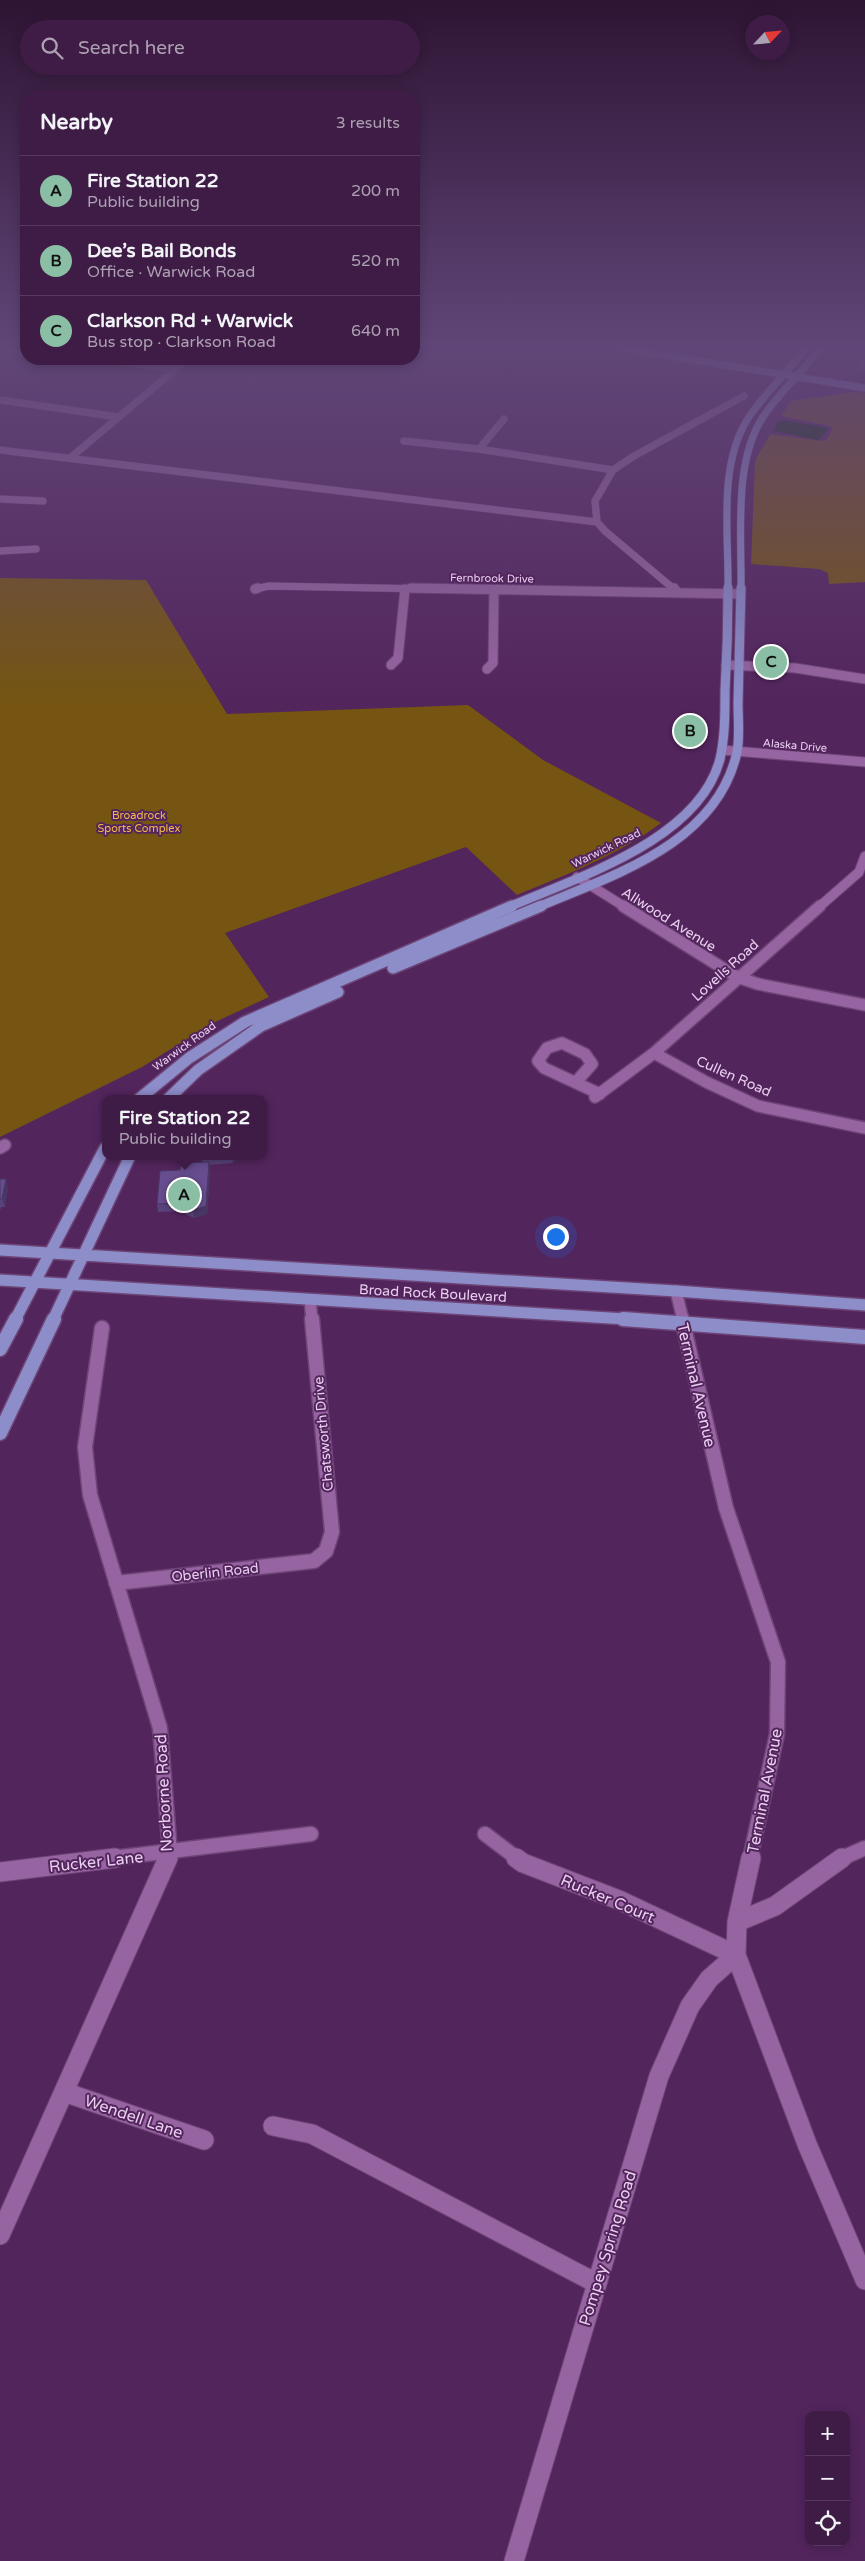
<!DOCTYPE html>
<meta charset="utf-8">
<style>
:root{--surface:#3e1c46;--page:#45254d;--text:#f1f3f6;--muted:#ada1b3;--line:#573a5f;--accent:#8abfa5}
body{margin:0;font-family:"Varela Round",sans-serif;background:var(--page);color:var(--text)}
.controls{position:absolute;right:15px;bottom:15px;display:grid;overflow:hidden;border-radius:10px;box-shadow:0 2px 12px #0003}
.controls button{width:45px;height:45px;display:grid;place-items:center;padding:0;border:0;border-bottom:1px solid var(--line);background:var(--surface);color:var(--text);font:25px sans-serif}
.compass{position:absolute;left:745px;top:15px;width:45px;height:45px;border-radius:50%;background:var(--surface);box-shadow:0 2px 12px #0003;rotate:64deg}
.you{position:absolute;left:555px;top:1236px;width:18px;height:18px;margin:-12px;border:4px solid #fff;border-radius:50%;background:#1a73e8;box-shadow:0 0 0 8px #1a73e833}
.badge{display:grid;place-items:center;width:32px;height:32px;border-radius:50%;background:var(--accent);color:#111;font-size:16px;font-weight:700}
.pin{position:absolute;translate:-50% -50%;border:2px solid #fff;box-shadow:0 1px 5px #0006}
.popup{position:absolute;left:102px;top:1095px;width:165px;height:65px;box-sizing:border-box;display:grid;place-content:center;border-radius:10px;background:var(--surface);filter:drop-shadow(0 1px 4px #0005);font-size:16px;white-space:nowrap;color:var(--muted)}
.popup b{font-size:19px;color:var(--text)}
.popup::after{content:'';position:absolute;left:50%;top:100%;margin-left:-10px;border:10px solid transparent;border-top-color:var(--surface)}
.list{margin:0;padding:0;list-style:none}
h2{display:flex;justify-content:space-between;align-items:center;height:65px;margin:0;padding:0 20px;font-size:21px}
h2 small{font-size:16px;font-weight:400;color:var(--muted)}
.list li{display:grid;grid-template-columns:32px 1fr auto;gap:15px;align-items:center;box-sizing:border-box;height:70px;padding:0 20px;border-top:1px solid var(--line)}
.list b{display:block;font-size:19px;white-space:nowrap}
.list p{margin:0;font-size:16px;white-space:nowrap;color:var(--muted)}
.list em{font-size:16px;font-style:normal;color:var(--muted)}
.icon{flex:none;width:28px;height:28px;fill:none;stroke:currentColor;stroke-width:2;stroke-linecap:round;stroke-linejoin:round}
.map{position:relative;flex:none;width:865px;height:2561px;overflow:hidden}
.search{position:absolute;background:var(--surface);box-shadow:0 2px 12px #0003;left:20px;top:20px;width:400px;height:55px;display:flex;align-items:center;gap:12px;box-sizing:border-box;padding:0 18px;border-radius:28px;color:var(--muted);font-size:19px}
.panel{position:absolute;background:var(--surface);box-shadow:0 2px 12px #0003;left:20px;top:90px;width:400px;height:275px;border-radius:20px}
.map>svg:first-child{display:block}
.green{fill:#755511}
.water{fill:#083301}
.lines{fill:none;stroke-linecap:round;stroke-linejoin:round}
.minor-far4-casing{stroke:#6d4476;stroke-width:8}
.minor-far3-casing{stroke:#6d4476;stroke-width:11}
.minor-far2-casing{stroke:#6d4476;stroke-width:14}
.minor-far1-casing{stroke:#6d4476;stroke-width:17}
.minor-casing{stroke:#6d4476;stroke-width:21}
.major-far3-casing{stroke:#6d4476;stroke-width:8}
.major-far2-casing{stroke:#6d4476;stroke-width:11}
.major-far1-casing{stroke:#6d4476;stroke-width:14}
.major-casing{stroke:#6d4476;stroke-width:17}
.minor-far4{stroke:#9664a0;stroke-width:7}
.minor-far3{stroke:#9664a0;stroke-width:9}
.minor-far2{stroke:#9664a0;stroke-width:11}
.minor-far1{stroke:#9664a0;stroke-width:14}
.minor{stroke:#9664a0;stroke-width:19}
.major-far3{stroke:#8c8dc9;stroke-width:7}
.major-far2{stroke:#8c8dc9;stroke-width:9}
.major-far1{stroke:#8c8dc9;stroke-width:11}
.major{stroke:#8c8dc9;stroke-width:14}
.wall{fill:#59427b}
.shaded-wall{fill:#483664}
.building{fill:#674d8f;stroke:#483664}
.labels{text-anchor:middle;stroke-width:4;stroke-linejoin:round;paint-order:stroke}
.far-street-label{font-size:11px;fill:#eacff0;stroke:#53255d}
.far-park-label{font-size:11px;fill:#f5bb4b;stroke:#53255d}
.street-label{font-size:14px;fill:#eacff0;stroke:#53255d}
.near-street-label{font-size:16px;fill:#eacff0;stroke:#53255d}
</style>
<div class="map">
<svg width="865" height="2561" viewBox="0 0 865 2561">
<rect width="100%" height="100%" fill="#53255d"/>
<path class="green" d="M853,392L865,393V582L829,584L828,573L819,569L751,564L755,461L770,434L822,441L826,440L833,429L830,426L781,416L791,401Z
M0,578L146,580L227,714L468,705L543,760L661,823C617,856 567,874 517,895L466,847L225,933L269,997L211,1024L142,1067L0,1137Z"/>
<path class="water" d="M784,420L829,428L818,440L774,431L777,422Z"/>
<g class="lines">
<defs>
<path id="minor-far4" d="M0,348L26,351
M92,359L176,369
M0,400L119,417
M404,441L479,449L613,470
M479,449L504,419
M0,450L597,522
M70,458L188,359
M0,499L43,501
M0,551L36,549
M255,589L269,586L485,590
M675,590L605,531L597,522L595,501L613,470L634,456L744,396"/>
<path id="minor-far3" d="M411,588L740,594
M674,588L677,592
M255,589L258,588
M391,665L398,658L405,589
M726,665L795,668L865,679
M487,669L493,663L494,590
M722,750L865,762
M577,877L625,907
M819,907L859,872L865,856"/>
<path id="minor-far2" d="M623,906L737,977L758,984L865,1005
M654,1053L706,1082L758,1106L865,1128
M576,1082L592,1064L585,1054L562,1043L547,1048L538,1061L544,1068L600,1094
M595,1097L654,1053L820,906
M0,1148L5,1145
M676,1291L683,1320
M310,1300L312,1320"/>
<path id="minor-far1" d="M682,1319L726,1508L778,1662L777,1734L750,1859
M102,1328L85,1447L90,1495L160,1728L170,1853L167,1859
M116,1583L314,1561L326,1551L332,1532L312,1319
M485,1834L518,1859
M105,1859L311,1834
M840,1859L865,1848"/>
<path id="minor" d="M751,1858L737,1922L736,1955L807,2144L865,2280
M0,1872L115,1858
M737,1922L775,1906L842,1858
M64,2092L204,2140
M273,2126L312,2134L596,2283
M0,2235L168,1858
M514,2561L659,2076L690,2006L709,1979L736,1955L619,1900L523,1863L516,1858"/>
<path id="major-far3" d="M610,346L865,388
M728,590C729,536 718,467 747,420C764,393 789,372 807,346
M741,590C742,537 733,462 763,417C780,391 804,371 822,346"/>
<path id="major-far2" d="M509,907C578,877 699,840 720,759C725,737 725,714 725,691C727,657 728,623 728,588
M538,907C613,875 717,844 737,752C740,737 738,719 738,703C739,665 740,627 741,588"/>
<path id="major-far1" d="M393,968L541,906
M139,1099L189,1058L245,1022L512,906
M168,1099L198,1070L261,1026L338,992
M0,1250L676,1291L865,1305
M0,1280L642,1320
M15,1320L105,1148
M53,1320L130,1156"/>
<path id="major" d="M623,1319L865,1337
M0,1349L16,1319
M0,1433L54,1319"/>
</defs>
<use href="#minor-far4" class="minor-far4-casing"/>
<use href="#minor-far3" class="minor-far3-casing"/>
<use href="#minor-far2" class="minor-far2-casing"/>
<use href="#minor-far1" class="minor-far1-casing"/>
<use href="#minor" class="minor-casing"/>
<use href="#major-far3" class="major-far3-casing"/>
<use href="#major-far2" class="major-far2-casing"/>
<use href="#major-far1" class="major-far1-casing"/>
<use href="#major" class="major-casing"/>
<use href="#minor-far4" class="minor-far4"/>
<use href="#minor-far3" class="minor-far3"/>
<use href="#minor-far2" class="minor-far2"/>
<use href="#minor-far1" class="minor-far1"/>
<use href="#minor" class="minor"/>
<use href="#major-far3" class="major-far3"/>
<use href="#major-far2" class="major-far2"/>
<use href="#major-far1" class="major-far1"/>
<use href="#major" class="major"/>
</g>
<path class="wall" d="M865,356V372L858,371L859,364Z
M200,1156H245L233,1163L209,1165L210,1171L207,1214L194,1218L185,1214V1211L158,1212L157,1204L180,1170L203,1163Z
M0,1179L8,1187L5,1207H1L0,1211Z"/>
<path class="shaded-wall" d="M232,1156H245L233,1163Z
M209,1162L210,1171L207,1214L194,1218L193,1210Z
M6,1179L8,1187L5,1207L2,1199Z"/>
<path class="building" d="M865,356V365L859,364Z
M209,1162L206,1206L193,1210L184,1206V1203L157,1204L160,1171L180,1170L181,1163Z
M0,1179H6L2,1199H0Z"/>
<linearGradient id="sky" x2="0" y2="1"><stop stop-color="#2e1433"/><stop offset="0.49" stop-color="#604678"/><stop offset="1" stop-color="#604678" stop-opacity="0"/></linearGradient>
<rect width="865" height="704" fill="url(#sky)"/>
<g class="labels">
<g class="far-street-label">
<text transform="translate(492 578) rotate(1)" y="4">Fernbrook Drive</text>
<text transform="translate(795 745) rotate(5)" y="4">Alaska Drive</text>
<text transform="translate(606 848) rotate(-26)" y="4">Warwick Road</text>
<text transform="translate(184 1046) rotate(-36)" y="4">Warwick Road</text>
</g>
<g class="far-park-label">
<text x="139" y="819">Broadrock<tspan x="139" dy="13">Sports Complex</tspan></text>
</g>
<g class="street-label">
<text transform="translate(669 919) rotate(32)" y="5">Allwood Avenue</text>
<text transform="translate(725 970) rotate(-42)" y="5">Lovells Road</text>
<text transform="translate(734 1076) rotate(24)" y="5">Cullen Road</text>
<text transform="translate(433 1293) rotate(3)" y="5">Broad Rock Boulevard</text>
<text transform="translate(323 1434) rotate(-95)" y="5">Chatsworth Drive</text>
<text transform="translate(215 1572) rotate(-6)" y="5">Oberlin Road</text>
</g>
<g class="near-street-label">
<text transform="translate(697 1385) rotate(77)" y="6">Terminal Avenue</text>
<text transform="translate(764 1791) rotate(-79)" y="6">Terminal Avenue</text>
<text transform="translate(163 1793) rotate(-93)" y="6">Norborne Road</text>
<text transform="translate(96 1861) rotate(-6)" y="6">Rucker Lane</text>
<text transform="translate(608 1898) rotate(23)" y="6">Rucker Court</text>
<text transform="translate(134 2116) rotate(19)" y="6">Wendell Lane</text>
<text transform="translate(607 2248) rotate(-73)" y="6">Pompey Spring Road</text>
</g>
</g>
</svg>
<div class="controls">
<button>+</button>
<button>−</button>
<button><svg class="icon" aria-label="locate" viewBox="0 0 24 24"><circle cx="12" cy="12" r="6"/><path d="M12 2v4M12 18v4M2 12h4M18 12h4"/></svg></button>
</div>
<svg class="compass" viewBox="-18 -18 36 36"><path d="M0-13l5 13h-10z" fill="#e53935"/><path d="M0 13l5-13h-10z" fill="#ada1b3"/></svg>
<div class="you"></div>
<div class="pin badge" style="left:184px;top:1195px">A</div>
<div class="popup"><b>Fire Station 22</b>Public building</div>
<div class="pin badge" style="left:690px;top:731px">B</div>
<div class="pin badge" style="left:771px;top:662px">C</div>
<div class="search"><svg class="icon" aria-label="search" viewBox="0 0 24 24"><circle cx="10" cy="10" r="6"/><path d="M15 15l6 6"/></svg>Search here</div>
<section class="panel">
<h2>Nearby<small>3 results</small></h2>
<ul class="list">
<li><span class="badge">A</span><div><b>Fire Station 22</b><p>Public building</p></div><em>200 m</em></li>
<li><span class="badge">B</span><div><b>Dee’s Bail Bonds</b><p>Office · Warwick Road</p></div><em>520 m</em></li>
<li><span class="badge">C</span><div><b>Clarkson Rd + Warwick</b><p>Bus stop · Clarkson Road</p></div><em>640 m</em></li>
</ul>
</section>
</div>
